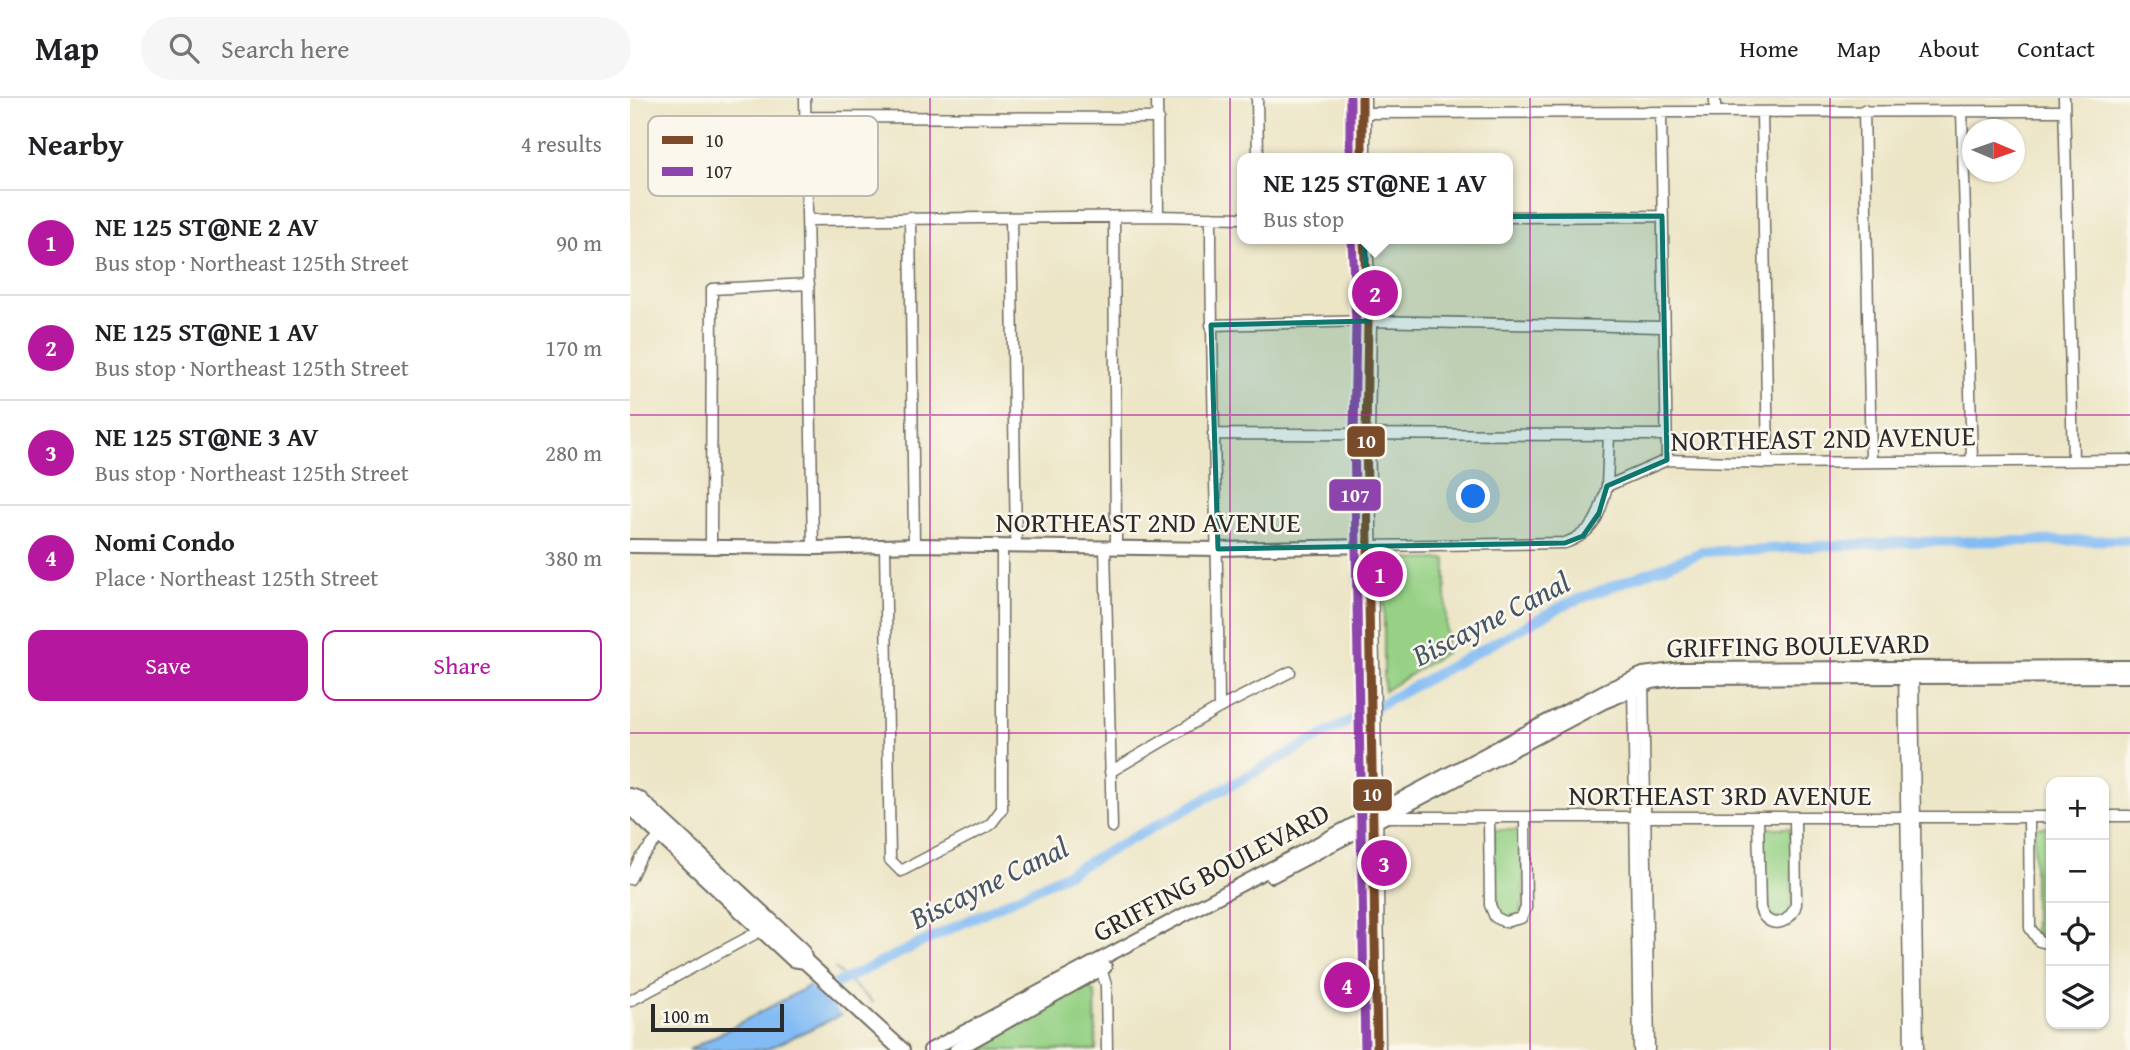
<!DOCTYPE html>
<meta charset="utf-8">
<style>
:root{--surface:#fff;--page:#f6f6f6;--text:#202124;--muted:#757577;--line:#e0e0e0;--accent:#b5179e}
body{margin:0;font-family:"Gentium Book Plus",serif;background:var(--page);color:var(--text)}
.controls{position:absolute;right:21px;bottom:21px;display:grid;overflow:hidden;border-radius:14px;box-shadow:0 2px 5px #0004}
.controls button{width:63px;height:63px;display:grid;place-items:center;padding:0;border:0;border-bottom:2px solid var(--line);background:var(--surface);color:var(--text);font:35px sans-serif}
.compass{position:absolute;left:1332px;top:21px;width:63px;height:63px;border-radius:50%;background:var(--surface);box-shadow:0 2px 5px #0004;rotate:92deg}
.scale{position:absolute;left:21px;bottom:18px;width:133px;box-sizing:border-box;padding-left:7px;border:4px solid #2b2b2b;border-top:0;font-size:19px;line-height:24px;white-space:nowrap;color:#2b2b2b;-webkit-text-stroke:5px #fbf7ec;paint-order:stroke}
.you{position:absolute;left:844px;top:399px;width:24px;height:24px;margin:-18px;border:5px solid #fff;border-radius:50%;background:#1a73e8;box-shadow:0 0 0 10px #1a73e833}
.badge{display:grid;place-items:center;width:46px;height:46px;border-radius:50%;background:var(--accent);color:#fff;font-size:23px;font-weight:700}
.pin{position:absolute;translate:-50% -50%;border:4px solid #fff;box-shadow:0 2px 7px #0006}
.popup{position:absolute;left:607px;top:55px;width:276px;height:91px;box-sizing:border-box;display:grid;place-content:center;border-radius:14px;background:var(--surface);filter:drop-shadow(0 2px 5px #0005);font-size:23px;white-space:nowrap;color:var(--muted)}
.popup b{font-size:26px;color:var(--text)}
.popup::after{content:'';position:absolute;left:50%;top:100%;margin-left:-14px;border:14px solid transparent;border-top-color:var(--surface)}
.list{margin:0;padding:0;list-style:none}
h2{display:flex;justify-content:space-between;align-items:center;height:91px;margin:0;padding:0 28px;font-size:30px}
h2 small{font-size:23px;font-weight:400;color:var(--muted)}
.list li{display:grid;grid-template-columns:46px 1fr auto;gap:21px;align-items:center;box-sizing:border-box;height:105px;padding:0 28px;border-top:2px solid var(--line)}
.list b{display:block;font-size:26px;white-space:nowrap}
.list p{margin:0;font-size:23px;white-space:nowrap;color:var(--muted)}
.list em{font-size:23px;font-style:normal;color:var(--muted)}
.actions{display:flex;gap:14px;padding:21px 28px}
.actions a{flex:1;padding:16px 0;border:2px solid var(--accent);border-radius:14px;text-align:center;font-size:24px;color:var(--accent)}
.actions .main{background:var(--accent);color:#fff}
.icon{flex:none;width:38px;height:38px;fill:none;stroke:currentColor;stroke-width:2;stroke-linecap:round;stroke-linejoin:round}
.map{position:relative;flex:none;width:1500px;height:952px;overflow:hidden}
header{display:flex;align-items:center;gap:42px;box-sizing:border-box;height:98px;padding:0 35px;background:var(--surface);border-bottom:2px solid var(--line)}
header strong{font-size:33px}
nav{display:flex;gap:38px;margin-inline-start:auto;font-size:24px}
.search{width:490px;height:63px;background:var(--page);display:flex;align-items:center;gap:18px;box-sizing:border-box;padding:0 24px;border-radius:38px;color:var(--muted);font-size:26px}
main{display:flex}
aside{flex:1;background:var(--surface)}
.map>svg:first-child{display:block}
.green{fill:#96d186;stroke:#607e58;stroke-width:2}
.water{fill:#83bcf4;stroke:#577490;stroke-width:2}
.pier{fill:#ece5c6}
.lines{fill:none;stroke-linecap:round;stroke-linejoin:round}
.canal{stroke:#83bcf4;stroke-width:10}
.minor-casing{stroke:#6f6c61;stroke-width:13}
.tertiary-casing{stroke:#6f6c61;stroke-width:16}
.secondary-casing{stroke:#6f6c61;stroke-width:18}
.primary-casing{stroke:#6f6c61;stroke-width:19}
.minor{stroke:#fff;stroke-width:10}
.tertiary{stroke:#fff;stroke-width:12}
.secondary{stroke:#fff;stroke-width:14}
.primary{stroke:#fff;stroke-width:16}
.bus-1-casing{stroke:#fbf7ec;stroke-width:14}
.bus-2-casing{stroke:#fbf7ec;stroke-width:14}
.bus-1{stroke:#7a4b2a;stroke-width:9}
.bus-2{stroke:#8e44ad;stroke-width:9}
.marked{fill:#0f766e;fill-opacity:0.2;stroke:#0f766e;stroke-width:5;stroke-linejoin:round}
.grid{fill:none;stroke:#b5179e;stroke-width:2;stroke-opacity:0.55}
.labels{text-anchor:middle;stroke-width:5;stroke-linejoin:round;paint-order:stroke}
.street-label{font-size:28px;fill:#2b2b2b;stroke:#fbf7ec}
.water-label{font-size:30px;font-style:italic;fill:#455667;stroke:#fbf7ec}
.key{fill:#fbf7ec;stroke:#bdbab2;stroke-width:2}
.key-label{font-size:19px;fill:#2b2b2b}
.line-badge{stroke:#fbf7ec;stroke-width:2.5}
.badge-label{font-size:19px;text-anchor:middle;font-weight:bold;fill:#fff}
</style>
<header>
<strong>Map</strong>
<div class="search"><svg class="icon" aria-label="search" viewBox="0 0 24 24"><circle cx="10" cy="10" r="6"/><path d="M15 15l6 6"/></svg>Search here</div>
<nav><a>Home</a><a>Map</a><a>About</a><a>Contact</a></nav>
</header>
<main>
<aside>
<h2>Nearby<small>4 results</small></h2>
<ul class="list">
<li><span class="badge">1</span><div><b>NE 125 ST@NE 2 AV</b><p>Bus stop · Northeast 125th Street</p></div><em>90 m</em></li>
<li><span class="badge">2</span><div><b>NE 125 ST@NE 1 AV</b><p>Bus stop · Northeast 125th Street</p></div><em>170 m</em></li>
<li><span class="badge">3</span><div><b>NE 125 ST@NE 3 AV</b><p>Bus stop · Northeast 125th Street</p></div><em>280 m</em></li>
<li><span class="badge">4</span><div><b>Nomi Condo</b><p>Place · Northeast 125th Street</p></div><em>380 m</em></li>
</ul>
<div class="actions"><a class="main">Save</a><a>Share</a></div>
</aside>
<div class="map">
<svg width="1500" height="952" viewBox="0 0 1500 952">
<rect width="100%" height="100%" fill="#fbf7ec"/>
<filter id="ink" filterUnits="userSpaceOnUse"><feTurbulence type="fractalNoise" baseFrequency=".0143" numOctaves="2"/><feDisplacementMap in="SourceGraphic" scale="14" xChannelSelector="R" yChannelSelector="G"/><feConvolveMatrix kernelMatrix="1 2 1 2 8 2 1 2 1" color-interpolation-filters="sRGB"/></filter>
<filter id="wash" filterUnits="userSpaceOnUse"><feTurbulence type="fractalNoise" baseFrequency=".00686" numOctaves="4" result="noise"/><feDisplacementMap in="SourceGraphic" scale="28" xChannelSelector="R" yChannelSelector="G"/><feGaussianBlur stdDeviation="1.57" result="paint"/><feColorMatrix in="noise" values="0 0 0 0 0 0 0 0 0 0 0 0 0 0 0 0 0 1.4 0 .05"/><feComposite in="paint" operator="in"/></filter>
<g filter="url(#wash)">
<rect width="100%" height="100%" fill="#ece5c6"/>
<path class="green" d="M816,461V554L754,593V462Z
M1404,729H1421V842L1415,843L1404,833Z
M1134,730H1160L1161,734L1163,807L1155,820H1143L1134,812L1132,735Z
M864,732H891L894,801L889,818L876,820L864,813Z
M454,886L465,895L466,952H338Z"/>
<path class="water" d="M205,871L243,905L211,917L135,952H59L172,892Z"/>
<path class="pier" d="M202,869L245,908L214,919L177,885Z"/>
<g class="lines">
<path class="canal" d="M207,885L438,775L936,506L1072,454L1277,444L1500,442"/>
</g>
</g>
<g filter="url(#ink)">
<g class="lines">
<defs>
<path id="minor" d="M175,0L183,450
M527,0L528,118
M627,0L628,60
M1434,0L1443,362
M1234,12L1241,363
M1332,13L1342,363
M1085,14V0
M1132,14L1138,365
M732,15L1434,13
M1031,16L1037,362
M175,19L528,20
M280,119L284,447
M484,119L486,449
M581,119C581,283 588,446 589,610
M878,119L1032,118
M381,120L386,448
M178,122L528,118L612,120
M581,227L738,223L1033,229
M583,336L1035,337
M977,388L979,336
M81,448L82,191L179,186
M255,448L260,762L271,773L360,727L372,711V448
M739,448L935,445C965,434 969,418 977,388L1037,362L1138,365L1500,362
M475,449L482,729
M1274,574L1280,952
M1283,575L1288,952
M1013,582L1019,952
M1003,587L1009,952
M480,674L589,610L660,574
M1474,718H1500
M758,719H1421
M1399,719L1400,830L1409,843L1421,846
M859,720L860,807L865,819L875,824L891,820L896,810L895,720
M1128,720L1130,810C1137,833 1161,827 1166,806L1165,720
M0,781L10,760L30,738
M470,867L476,887L477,952
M0,903L132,832"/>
<path id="tertiary" d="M0,448L187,450L284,447L588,451L739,448
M642,778L974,604L1022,584L1049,580L1500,578
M300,952L976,592L1013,576L1051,571L1500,569
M326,952L475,869"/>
<path id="secondary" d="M0,698L9,701L172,852L175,863
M0,709L163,861L175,863L272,952"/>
<path id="primary" d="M732,0V60
M734,141L738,223L736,336L744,706L747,952"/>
</defs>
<use href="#minor" class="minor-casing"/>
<use href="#tertiary" class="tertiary-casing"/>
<use href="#secondary" class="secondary-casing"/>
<use href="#primary" class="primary-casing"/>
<use href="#minor" class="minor"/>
<use href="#tertiary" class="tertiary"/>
<use href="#secondary" class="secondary"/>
<use href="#primary" class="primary"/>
<defs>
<path id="bus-1" d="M732,0V60
M734,141L738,223L736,336L747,952"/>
<path id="bus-2" d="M720,0V60
M722,142L726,223L724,336L735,952"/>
</defs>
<use href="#bus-1" class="bus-1-casing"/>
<use href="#bus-2" class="bus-2-casing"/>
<use href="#bus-1" class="bus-1"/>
<use href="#bus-2" class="bus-2"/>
</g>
</g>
<path class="marked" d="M1032,118L1037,362L977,388L969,415L953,438L935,445L588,451L581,227L738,223L733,119Z"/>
<path class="grid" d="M300,0V952M600,0V952M900,0V952M1200,0V952M0,317H1500M0,635H1500"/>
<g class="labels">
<g class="street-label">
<text transform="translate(1193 340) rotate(-1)" y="10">NORTHEAST 2ND AVENUE</text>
<text x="518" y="434">NORTHEAST 2ND AVENUE</text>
<text transform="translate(1168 547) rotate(-1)" y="10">GRIFFING BOULEVARD</text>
<text x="1090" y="707">NORTHEAST 3RD AVENUE</text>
<text transform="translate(581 774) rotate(-28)" y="10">GRIFFING BOULEVARD</text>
</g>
<g class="water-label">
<text transform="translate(861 521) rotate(-27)" y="10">Biscayne Canal</text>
<text transform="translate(359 785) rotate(-26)" y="10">Biscayne Canal</text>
</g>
</g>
<rect x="18" y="18" width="230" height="80" rx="10" class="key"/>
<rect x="32" y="38" width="31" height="8" fill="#7a4b2a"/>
<rect x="32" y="69" width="31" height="9" fill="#8e44ad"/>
<g class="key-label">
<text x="75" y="49">10</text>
<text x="75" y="80">107</text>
</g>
<g class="line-badge">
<rect x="716" y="327" width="40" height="33" rx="7" fill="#7a4b2a"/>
<rect x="698" y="380" width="54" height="34" rx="7" fill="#8e44ad"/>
<rect x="722" y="680" width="41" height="34" rx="7" fill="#7a4b2a"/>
</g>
<g class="badge-label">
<text x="736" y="350">10</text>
<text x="725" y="404">107</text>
<text x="742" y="703">10</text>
</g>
</svg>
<div class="controls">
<button>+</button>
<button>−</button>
<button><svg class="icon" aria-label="locate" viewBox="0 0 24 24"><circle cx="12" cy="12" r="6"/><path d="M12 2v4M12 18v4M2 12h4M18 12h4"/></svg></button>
<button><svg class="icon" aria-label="layers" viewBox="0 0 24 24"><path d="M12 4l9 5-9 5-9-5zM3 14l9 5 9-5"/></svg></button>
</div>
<svg class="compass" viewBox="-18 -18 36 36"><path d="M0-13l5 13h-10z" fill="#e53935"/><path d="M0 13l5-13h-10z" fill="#757577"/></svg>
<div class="scale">100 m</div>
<div class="you"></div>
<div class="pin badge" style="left:750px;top:476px">1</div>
<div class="pin badge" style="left:745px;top:195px">2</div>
<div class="popup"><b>NE 125 ST@NE 1 AV</b>Bus stop</div>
<div class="pin badge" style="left:754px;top:765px">3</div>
<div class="pin badge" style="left:717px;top:887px">4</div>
</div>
</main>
